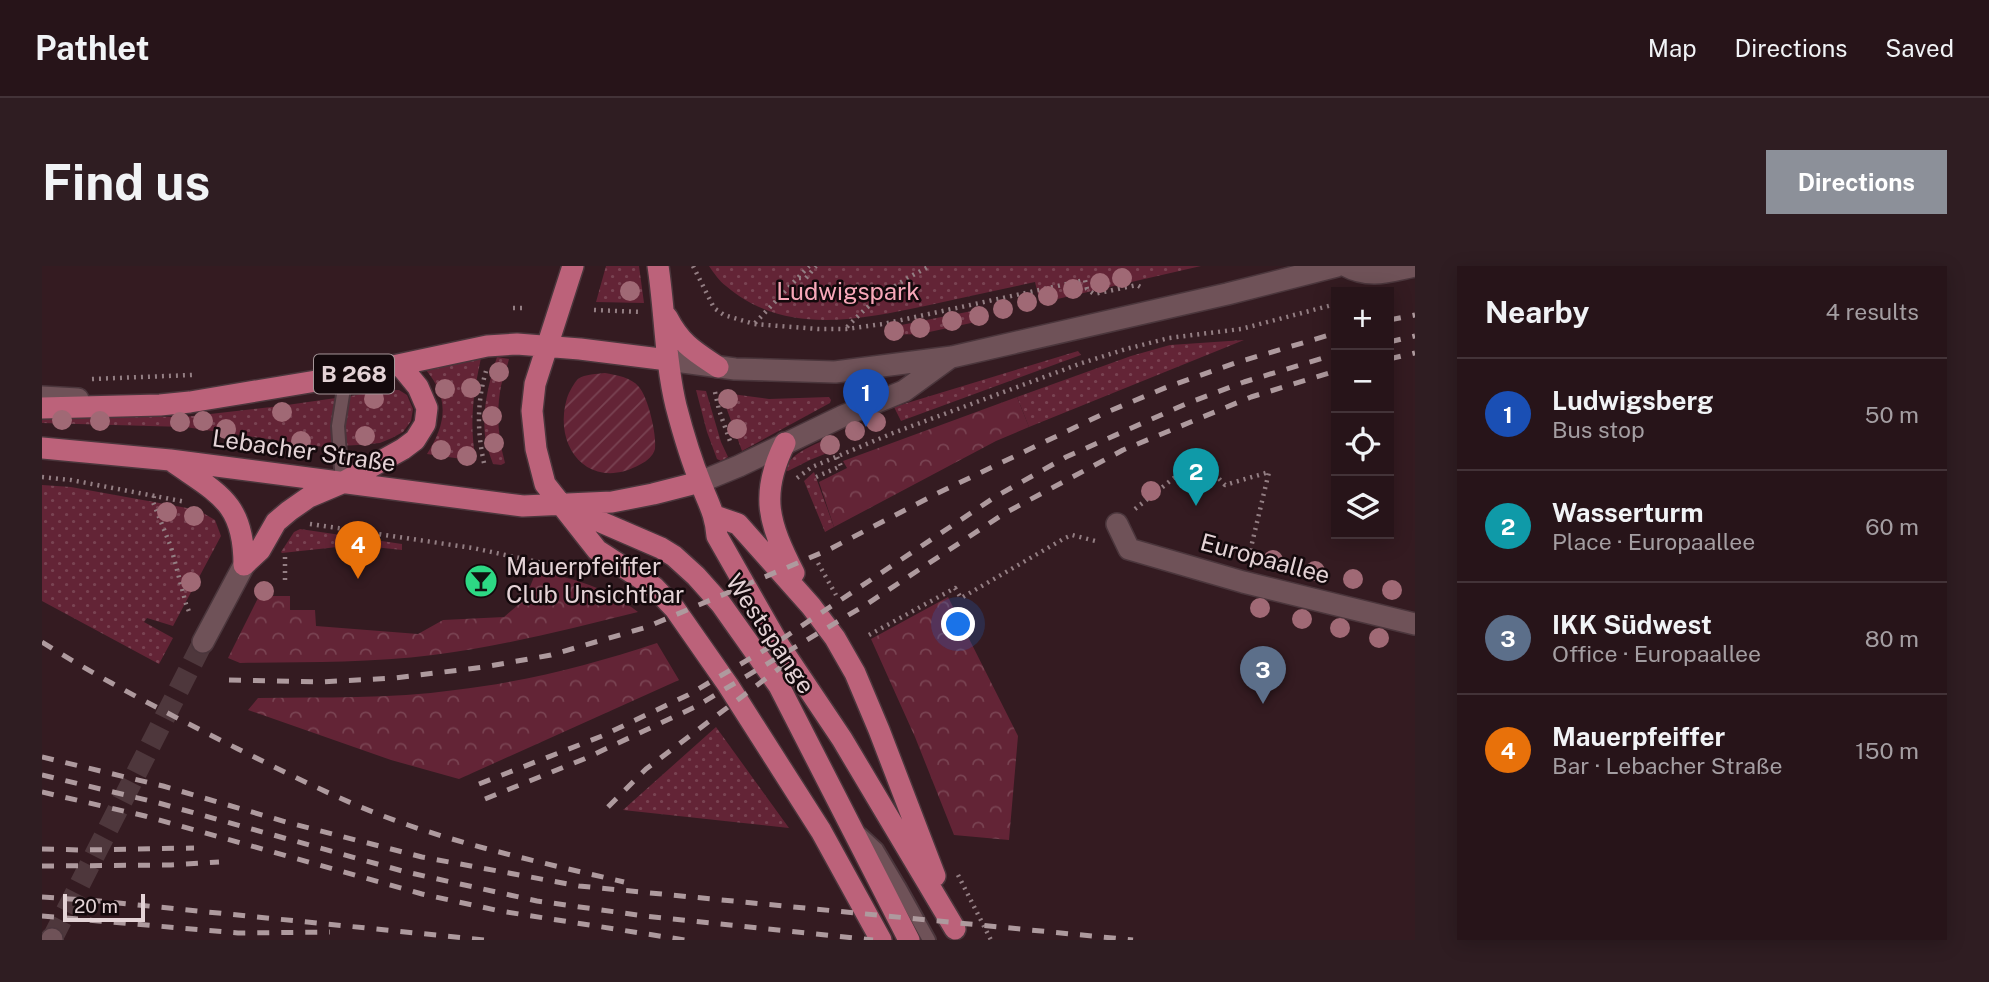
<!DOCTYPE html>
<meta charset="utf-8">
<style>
:root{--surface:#271419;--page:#2f1d22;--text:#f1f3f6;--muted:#a49ea2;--line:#433338;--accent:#8c9099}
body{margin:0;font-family:"Public Sans",sans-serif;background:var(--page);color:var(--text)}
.controls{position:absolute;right:21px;top:21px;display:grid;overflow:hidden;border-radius:0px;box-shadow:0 4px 18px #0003}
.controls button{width:63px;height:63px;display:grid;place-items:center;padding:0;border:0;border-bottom:2px solid var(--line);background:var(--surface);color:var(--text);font:35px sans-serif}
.scale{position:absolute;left:21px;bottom:18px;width:82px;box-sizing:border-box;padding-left:7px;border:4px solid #e4d3d6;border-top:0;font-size:19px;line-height:24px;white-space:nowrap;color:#e4d3d6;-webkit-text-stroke:5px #14090c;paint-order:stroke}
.you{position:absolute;left:917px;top:359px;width:24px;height:24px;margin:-18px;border:5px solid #fff;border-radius:50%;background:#1a73e8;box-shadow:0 0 0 10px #1a73e833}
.badge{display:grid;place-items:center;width:46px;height:46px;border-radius:50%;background:var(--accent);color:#fff;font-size:23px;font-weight:700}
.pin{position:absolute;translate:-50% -58px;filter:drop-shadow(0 2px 4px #0008)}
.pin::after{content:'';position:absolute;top:37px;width:24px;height:21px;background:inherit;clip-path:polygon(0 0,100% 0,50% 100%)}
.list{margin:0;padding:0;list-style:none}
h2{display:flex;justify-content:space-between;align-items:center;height:91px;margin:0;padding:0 28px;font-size:30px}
h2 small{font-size:23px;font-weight:400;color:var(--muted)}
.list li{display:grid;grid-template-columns:46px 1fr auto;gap:21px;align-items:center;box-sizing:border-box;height:112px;padding:0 28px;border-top:2px solid var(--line)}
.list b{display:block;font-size:26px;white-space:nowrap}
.list p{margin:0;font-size:23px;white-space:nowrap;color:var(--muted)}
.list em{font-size:23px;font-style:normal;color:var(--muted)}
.icon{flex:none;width:38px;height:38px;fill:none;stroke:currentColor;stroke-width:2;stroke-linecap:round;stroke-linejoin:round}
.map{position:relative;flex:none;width:1373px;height:674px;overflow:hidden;border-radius:0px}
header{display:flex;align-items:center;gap:42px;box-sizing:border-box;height:98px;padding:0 35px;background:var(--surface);border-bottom:2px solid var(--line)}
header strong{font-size:33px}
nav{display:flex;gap:38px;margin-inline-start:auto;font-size:24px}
.intro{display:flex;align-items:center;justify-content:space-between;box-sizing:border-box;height:168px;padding:0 42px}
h1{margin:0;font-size:49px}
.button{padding:18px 32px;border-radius:0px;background:var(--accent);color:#fff;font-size:24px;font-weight:700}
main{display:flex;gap:42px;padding:0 42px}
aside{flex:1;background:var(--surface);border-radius:0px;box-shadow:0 4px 18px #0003}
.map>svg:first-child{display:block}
.grass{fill:url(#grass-dots)}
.forest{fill:url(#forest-crowns)}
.garden{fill:url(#garden-furrows)}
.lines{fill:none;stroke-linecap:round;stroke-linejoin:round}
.street-tunnel{stroke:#4e373c;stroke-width:21;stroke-dasharray:21 10;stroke-linecap:butt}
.lane-casing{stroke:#4b363c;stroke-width:16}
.street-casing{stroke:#4b363c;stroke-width:24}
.primary-casing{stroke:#4b363c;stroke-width:24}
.path{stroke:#937e83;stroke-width:4.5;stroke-dasharray:2 5;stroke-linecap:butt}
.lane{stroke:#6f5258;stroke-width:12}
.street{stroke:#6f5258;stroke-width:21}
.primary{stroke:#bc627a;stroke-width:21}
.rail{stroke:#ae9a9e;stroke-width:5;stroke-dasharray:12 12;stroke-linecap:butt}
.tree{fill:#a06975}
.labels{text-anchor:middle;stroke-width:5;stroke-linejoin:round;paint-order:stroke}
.shield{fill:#14090c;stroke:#a69699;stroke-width:2}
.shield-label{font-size:23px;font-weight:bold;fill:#e4d3d6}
.park-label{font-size:24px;fill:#f8a8b9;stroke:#14090c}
.street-label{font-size:24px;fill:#e4d3d6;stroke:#14090c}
.poi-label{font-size:24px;fill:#e4d3d6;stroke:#14090c;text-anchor:start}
</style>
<header>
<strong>Pathlet</strong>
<nav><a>Map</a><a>Directions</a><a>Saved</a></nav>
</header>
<div class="intro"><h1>Find us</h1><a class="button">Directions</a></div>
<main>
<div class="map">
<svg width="1373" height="674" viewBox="0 0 1373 674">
<defs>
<pattern id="grass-dots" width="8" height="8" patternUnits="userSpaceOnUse" patternTransform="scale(1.75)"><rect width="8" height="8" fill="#632436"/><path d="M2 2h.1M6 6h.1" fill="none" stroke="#794352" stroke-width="1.8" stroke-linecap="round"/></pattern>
<pattern id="forest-crowns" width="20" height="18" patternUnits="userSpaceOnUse" patternTransform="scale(1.75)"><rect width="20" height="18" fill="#632436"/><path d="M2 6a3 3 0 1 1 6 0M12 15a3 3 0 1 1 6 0" fill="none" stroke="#794352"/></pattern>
<pattern id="garden-furrows" width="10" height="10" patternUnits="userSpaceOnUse" patternTransform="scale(1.75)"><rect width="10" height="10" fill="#632436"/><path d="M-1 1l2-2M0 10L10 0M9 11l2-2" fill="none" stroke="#794352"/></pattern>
</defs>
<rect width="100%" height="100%" fill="#341b21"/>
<path class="grass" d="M564,0H597L602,37L554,36Z
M667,0H1159L998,37L993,16C957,24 920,32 883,40C815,54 743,70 684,20C677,15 672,7 667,0Z
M940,43L943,54L878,68L844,69V62Z
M1202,74L987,161L975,131L1089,90L1128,79Z
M1036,85L1039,89L859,155L852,141Z
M455,91L467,93C465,102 461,111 459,120C454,146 456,171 463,197L459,199L451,198C448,189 444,180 443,170C440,143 447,116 455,91Z
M439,92C431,129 427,158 434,195L385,188C404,158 408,133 384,104Z
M350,124H357L365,129L371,143L369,155L361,166L350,172L338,177L316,179L281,181L143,161L0,157V150L142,151L238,140Z
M654,124L664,125L679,176L686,191L679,195L675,193L665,166Z
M682,127L727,133L787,131L789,134L788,137L700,185L684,141Z
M789,171L795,183L768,194L746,205L742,204C749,186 773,179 789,171Z
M772,206L792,261L783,266L762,215Z
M0,219L29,221L156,244L173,254L179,270L131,360L105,352L102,356L131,372L117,398L0,335Z
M258,263L360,278V284L314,279L240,287L239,286L252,266Z
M674,461L747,562L581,544Z"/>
<path class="forest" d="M975,131L987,161L954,175L792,261L777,216L805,202L801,195Z
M494,306C532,311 566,323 596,346C528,363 461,380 391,389C327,397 262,396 198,397L186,392L217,330H248V344H273L274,360L376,368L401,354L462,351L483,333Z
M906,331L976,470L967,574L912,569L873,471L829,373Z
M615,377L637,414L417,513L349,494L206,444L216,432C282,431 348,433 413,424C482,416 549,399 615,377Z"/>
<path class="garden" d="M563,107C574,109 589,111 597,121C606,131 615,169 613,183C611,190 605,195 599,198C548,227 510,182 525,132C527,126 532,117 536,113C543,108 555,108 563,107Z"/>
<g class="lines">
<path class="street-tunnel" d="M10,673L161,376"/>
<defs>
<path id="lane" d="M300,217L296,160L304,110
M819,568L835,583L857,620L887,674"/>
<path id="street" d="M1304,0C1328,13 1348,5 1373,0
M626,94L693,103L793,106L910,91L1185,28L1295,0
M0,131L36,133
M658,216L697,200L801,150L862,125L906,93
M1075,258L1087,283L1201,316L1373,358
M161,376L202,299
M10,674V673"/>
<path id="primary" d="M531,0L493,118L490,145L494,183L503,218L555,284L612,321L633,343L686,419L779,565L839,674
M616,0C623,46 623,95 634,140C640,163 650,196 659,218C667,239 673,247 675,270L737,379L800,473L913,663
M625,51C639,78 652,85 676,101
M0,142L118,139L148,136L304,110L445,80L475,78L538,83L626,94
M743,177C717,229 727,258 752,307
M0,182L128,194L481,240L570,236L611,228L658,216
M131,196C177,228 202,237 202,299
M522,240L619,282L632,290L654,310L679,338L737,420L867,674
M673,250L696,258L769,340L793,372L813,407L837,464L893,610
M202,299L218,284L234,256L247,245L267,231L300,217L361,183L373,174L383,158L385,142L376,121L358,99"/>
</defs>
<use href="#lane" class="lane-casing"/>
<use href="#street" class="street-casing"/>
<use href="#primary" class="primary-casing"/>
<path class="path" d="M651,0L672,42L682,49L712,58L776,63H804L841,58L1043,14L1045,23L1052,28L1095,19L1102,23
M757,12H764L774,0
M471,42H485
M552,44L600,46
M713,57L767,0
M805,61C833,32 853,18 888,0
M50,113L150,109
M673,126L677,144L689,178
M442,197C435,165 435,136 444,105
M0,211L29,214L144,236
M774,211L799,200L795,191
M755,212L770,201L851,167L1040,97L1084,83L1127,72L1199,63L1294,38
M112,230L111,236L129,281L144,338L148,348
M1093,243L1148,199L1165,200L1183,219L1227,206L1206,294
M268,258L431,282L542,306
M243,291V317
M776,297L794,329
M827,369L913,322L919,332L1023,272L1030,269L1057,276
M916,609L949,674"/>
<use href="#lane" class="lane"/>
<use href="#street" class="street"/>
<use href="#primary" class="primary"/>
<path class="rail" d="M1347,54L1373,49
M1347,76L1373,70
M1347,93L1373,87
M0,376C63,416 129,449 196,483C251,510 307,539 366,559C436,583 510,599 582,616
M187,414L277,416L353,412L442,401L509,389L605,361L786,284L896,227L1063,147L1125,121L1193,97L1294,67
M0,491L121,520L244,556L380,591L537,620L1091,674
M0,509L113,536L364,606L495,635L603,650L831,674
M437,518L560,470L646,429L731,379L953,231L1024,191L1146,137L1202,116L1294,88
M0,526L103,550L380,628L458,645L643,674
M443,533L542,493L653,441L825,338L963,247L1081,184L1209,131L1294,105
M566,541L604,503L751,392
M0,583L41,584L152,582
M0,600L129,599L177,596
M0,631L57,635L443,674
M0,650L196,667L288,666"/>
</g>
<g class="tree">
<circle cx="1080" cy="12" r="10"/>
<circle cx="1058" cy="17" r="10"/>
<circle cx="1031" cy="23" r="10"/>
<circle cx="588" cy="25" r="10"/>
<circle cx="1006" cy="30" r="10"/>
<circle cx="985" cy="36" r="10"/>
<circle cx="961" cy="43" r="10"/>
<circle cx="937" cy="50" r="10"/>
<circle cx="910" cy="55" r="10"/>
<circle cx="878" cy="62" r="10"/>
<circle cx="852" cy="65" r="10"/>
<circle cx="457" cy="106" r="10"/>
<circle cx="429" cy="122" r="10"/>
<circle cx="403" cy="123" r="10"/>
<circle cx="332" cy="133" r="10"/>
<circle cx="686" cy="133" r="10"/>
<circle cx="240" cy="146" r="10"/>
<circle cx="450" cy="150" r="10"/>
<circle cx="20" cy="154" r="10"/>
<circle cx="58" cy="155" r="10"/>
<circle cx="161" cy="155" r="10"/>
<circle cx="138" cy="156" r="10"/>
<circle cx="834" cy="156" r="10"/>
<circle cx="184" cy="163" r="10"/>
<circle cx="695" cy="163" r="10"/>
<circle cx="813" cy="165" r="10"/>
<circle cx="323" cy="170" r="10"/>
<circle cx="259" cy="175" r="10"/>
<circle cx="452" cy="177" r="10"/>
<circle cx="788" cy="179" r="10"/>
<circle cx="399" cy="184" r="10"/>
<circle cx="425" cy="190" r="10"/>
<circle cx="1109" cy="225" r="10"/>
<circle cx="125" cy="246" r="10"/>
<circle cx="152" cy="250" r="10"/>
<circle cx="1231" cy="294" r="10"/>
<circle cx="1273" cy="305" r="10"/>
<circle cx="1311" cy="313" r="10"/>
<circle cx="149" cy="316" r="10"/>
<circle cx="1350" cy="324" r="10"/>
<circle cx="222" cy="325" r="10"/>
<circle cx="1218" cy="342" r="10"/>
<circle cx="1260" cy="353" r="10"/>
<circle cx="1298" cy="362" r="10"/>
<circle cx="1337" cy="372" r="10"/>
</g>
<defs>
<symbol id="bar-disc" viewBox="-11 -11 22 22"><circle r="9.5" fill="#2dd884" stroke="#14090c"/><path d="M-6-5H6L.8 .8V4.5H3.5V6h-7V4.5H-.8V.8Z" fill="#111"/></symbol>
</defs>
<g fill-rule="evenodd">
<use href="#bar-disc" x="420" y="296" width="38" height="38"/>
</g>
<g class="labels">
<rect class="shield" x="272" y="88.5" width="80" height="39" rx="5"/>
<g class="shield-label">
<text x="312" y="116">B 268</text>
</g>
<g class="park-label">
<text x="806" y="34">Ludwigspark</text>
</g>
<g class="street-label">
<text transform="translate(262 185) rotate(8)" y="8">Lebacher Straße</text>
<text transform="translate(1223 293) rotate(15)" y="8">Europaallee</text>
<text transform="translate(728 368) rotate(56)" y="8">Westspange</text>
</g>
<g class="poi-label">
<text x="464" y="309">Mauerpfeiffer<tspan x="464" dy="28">Club Unsichtbar</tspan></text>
</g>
</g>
</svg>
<div class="controls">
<button>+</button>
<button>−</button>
<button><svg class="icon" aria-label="locate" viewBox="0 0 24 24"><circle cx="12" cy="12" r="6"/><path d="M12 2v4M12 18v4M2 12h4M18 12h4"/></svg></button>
<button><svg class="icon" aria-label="layers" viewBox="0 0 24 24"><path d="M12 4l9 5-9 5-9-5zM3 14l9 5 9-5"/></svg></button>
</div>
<div class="scale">20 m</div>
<div class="you"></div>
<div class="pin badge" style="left:824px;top:161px;background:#1a4fb4">1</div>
<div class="pin badge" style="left:1154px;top:240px;background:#0f9aa8">2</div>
<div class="pin badge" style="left:1221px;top:438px;background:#5c6f8a">3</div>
<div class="pin badge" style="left:316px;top:313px;background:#e8710a">4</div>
</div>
<aside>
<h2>Nearby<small>4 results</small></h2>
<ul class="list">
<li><span class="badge" style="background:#1a4fb4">1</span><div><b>Ludwigsberg</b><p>Bus stop</p></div><em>50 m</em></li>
<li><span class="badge" style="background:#0f9aa8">2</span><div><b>Wasserturm</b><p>Place · Europaallee</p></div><em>60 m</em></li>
<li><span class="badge" style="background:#5c6f8a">3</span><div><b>IKK Südwest</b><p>Office · Europaallee</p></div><em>80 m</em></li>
<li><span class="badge" style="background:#e8710a">4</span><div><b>Mauerpfeiffer</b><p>Bar · Lebacher Straße</p></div><em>150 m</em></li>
</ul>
</aside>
</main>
